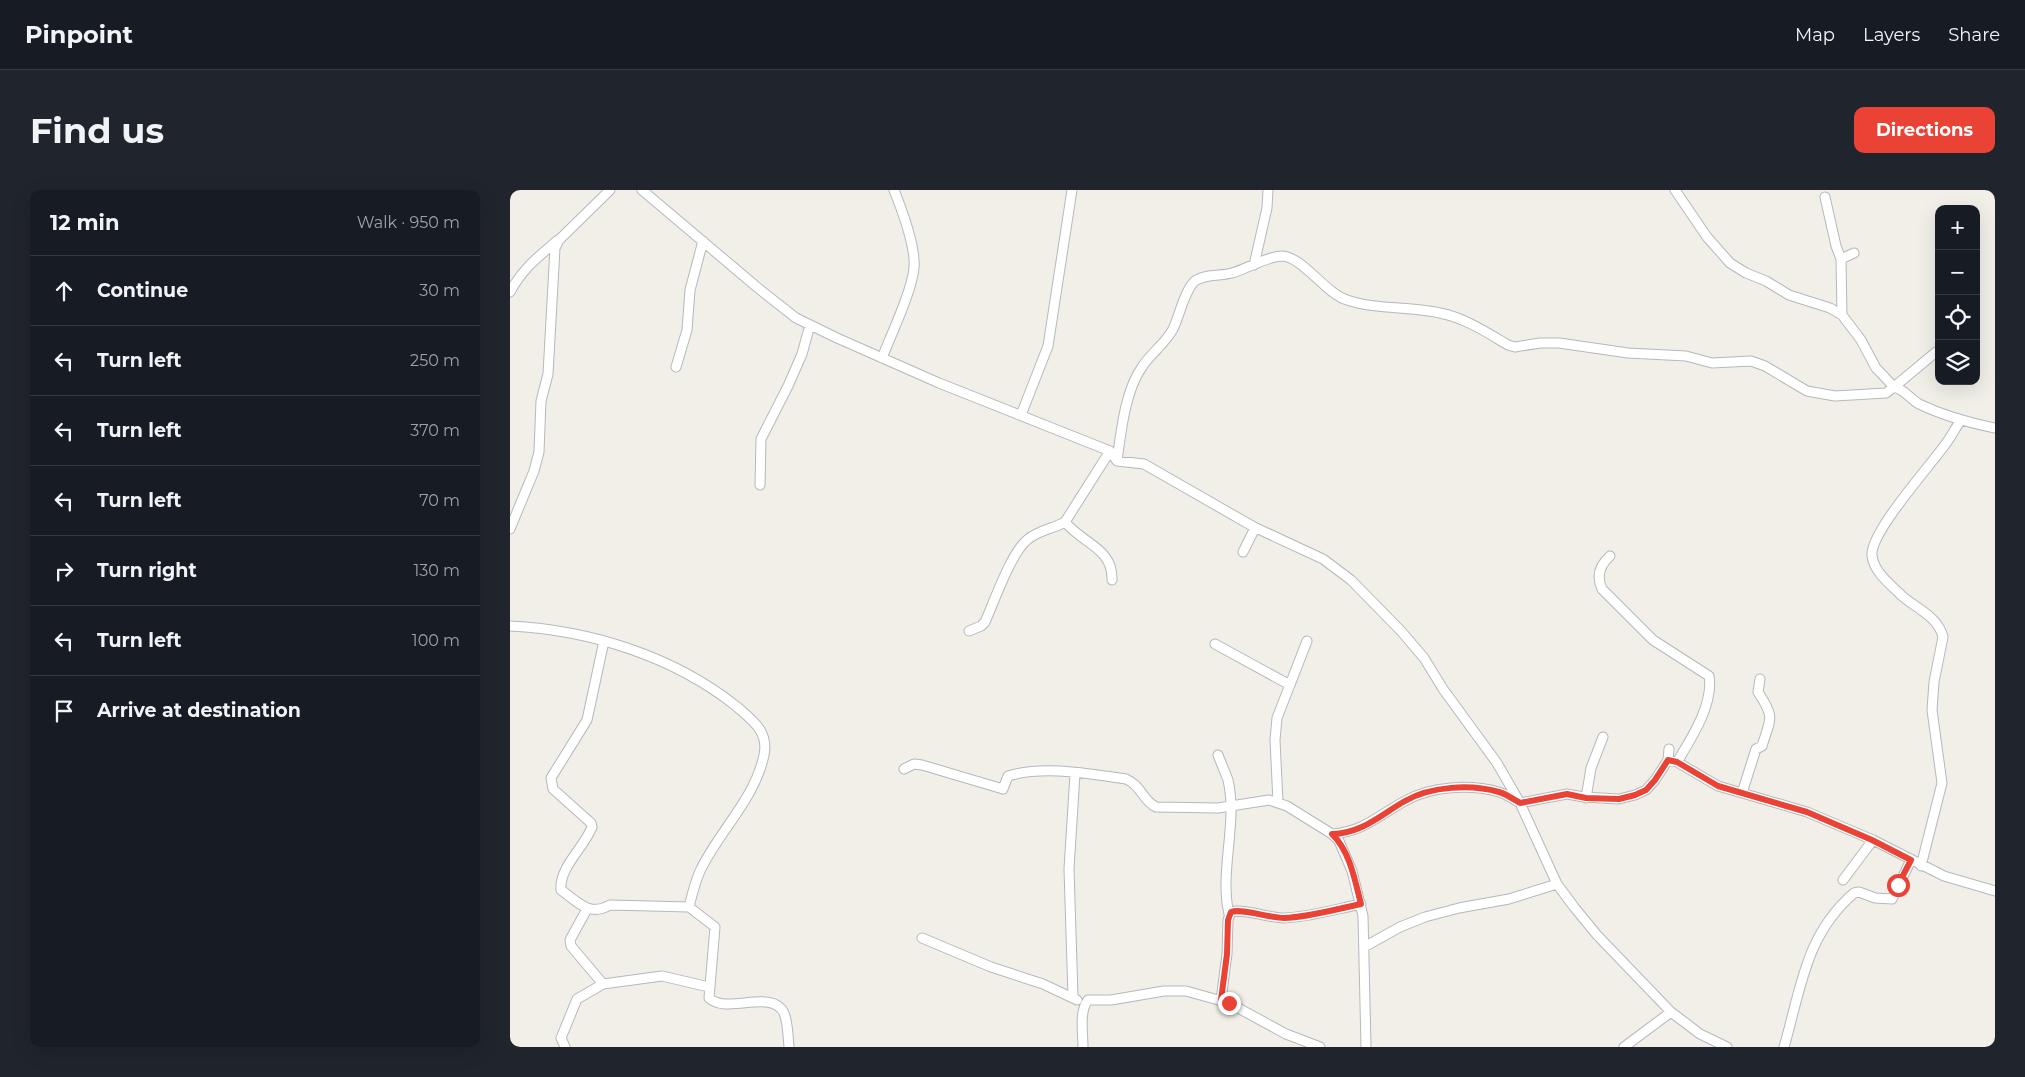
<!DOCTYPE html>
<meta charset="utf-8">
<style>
:root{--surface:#171b24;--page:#20242c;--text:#f1f3f6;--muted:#9ea1a6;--line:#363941;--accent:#ea4335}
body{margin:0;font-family:Montserrat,sans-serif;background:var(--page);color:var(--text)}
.controls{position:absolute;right:15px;top:15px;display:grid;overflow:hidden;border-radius:10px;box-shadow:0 5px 20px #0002}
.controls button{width:45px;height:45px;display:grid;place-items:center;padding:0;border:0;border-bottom:1px solid var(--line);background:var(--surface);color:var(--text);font:25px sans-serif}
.stop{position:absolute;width:15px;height:15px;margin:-11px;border:4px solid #ea4335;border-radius:50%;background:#fff}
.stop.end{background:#ea4335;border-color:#fff;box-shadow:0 1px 5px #0008}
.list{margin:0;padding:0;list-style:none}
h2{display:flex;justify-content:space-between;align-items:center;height:65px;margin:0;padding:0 20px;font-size:21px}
h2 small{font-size:16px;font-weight:400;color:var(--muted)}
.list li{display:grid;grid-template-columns:32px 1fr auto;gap:15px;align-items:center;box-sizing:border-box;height:70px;padding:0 20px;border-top:1px solid var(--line)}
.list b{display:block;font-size:19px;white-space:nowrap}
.list em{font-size:16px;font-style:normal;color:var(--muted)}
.icon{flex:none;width:28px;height:28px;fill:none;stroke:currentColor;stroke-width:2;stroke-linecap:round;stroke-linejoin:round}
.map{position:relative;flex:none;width:1485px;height:857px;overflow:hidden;border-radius:10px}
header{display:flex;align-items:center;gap:30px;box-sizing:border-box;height:70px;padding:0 25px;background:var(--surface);border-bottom:1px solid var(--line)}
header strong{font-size:24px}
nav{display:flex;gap:28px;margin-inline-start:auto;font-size:18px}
.intro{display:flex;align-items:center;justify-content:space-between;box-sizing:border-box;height:120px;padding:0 30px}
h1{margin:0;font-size:35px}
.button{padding:12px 22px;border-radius:10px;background:var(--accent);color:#fff;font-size:18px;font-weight:700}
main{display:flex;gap:30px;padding:0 30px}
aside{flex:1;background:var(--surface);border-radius:10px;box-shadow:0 5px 20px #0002}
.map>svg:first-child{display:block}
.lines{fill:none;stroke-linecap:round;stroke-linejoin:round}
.street-casing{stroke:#b5b8bc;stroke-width:11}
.street{stroke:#fff;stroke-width:9}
.route{stroke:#ea4335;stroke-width:6}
</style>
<header>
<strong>Pinpoint</strong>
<nav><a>Map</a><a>Layers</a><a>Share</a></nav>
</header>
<div class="intro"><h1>Find us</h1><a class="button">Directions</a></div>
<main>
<aside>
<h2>12 min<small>Walk · 950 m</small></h2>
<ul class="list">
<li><svg class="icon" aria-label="ahead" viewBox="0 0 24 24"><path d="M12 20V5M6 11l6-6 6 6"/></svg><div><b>Continue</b></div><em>30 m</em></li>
<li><svg class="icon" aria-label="left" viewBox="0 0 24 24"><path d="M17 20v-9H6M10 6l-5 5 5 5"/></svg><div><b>Turn left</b></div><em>250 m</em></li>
<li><svg class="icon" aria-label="left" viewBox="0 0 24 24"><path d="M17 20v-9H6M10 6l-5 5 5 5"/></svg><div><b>Turn left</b></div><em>370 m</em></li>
<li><svg class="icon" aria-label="left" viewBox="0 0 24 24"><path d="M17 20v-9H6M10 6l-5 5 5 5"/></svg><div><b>Turn left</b></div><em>70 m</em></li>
<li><svg class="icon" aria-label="right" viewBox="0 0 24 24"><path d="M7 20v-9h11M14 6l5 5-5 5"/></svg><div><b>Turn right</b></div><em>130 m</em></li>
<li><svg class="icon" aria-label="left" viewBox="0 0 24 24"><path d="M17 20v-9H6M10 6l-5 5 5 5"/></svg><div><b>Turn left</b></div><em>100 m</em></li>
<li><svg class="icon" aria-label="arrive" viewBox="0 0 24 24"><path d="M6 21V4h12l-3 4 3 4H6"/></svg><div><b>Arrive at destination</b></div></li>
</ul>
</aside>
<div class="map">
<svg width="1485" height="857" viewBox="0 0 1485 857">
<rect width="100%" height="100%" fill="#f1efe8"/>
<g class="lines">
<defs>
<path id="street" d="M132,0L248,98L286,128L327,148L429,193L600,261L607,271L634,274L744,337L813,369L841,390L891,441L914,468L933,499L987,573L1010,613L1047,694L1064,717L1087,745L1161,822L1190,844L1217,857
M1165,0L1197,47L1220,73L1236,83L1256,91L1279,105L1320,118L1332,125L1351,150L1366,178L1384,197L1426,162
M1315,7L1326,56L1331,69L1332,125
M1331,69L1344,63
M744,75L757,18L758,0
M0,102C13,78 28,67 48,50
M372,168C381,145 402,101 404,78C406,56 392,20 384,0
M166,177L177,140L180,100L193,51
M511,225L538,156L562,0
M607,271C611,242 615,201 632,177C641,163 655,154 663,139C669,127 675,99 685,91C694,84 711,86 722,83C736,79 758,66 772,66C793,67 815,103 837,110C867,120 899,116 930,123C955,128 976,142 998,155L1005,157L1030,153H1049L1118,163L1176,166L1202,173L1241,171L1255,176L1297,201L1325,206L1376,203L1384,197C1394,199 1400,209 1409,214C1432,225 1460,233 1485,238
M250,295L251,249L278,196L292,164L300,135
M555,332C573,354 603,358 602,390
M0,339L24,281L29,262L31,211L38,184L45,58L49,50L100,0
M733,362L745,338
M0,436C80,440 163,466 226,516C242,530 259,541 254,565C245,609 209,641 190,681C185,692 182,705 179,717
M459,441L471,436L475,432C484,412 501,363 517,350C528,340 543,339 555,332L600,261
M94,451L77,530L41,588L43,599L81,633L82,637C74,658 49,677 51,700C68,712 79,727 100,715L179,717L205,737L199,808C217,825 262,798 274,823C278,833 278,846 279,857
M705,454L780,495
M708,565C711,573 715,582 718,590C728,634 709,681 719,724
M1158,570L1159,559
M1167,572L1208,596L1297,622L1363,650L1434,686L1485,701
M394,579L404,574L412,575L493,599L498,586C535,575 579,584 616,589C632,596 632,610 646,617L708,618L759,610L777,616L822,644L829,651L842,681L853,726L856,857
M1232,603L1246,559L1252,556C1261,527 1265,528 1248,502L1250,489
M1076,608L1081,578L1093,547
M768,612L765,550L767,528L797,451
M822,644C853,642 869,625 895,611C921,596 960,594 989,602C996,604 1003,609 1010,613L1057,604L1074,607L1109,609L1125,605L1136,600L1145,590L1158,570L1167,572C1181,549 1204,514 1199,486L1143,450L1092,399C1086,386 1090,375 1100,366
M1411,676L1432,593L1422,520L1424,492L1433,447C1428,426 1405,418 1391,405C1380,394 1364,382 1362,366C1359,343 1422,274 1437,252C1442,245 1446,237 1451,230
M1333,690L1363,650
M77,719L60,750L61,756L93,794
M412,748L481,777L533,794L567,810
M854,757L890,737L915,727L949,718L999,709L1047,694
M563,807L559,679L565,584
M711,810L717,764L718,730L721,722C732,718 759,728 774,728C800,727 826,719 851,714
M55,857L51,848L67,809L93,794L152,786L199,797
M573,857C573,843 569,821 578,810H601L654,801H676L719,813L776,844L810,857
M1114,857L1161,822
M1274,857C1291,799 1295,745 1344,703L1349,702L1365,708L1382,709L1401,670"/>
</defs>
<use href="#street" class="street-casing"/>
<use href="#street" class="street"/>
</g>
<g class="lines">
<path class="route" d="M719,813L711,810L717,764L718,730L721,722C732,718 759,728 774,728C800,727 826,719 851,714C845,691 840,661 822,644C853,643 870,625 895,611C921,596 961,594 989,602C996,604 1003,609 1010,613L1057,604L1076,608L1109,609L1125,605L1136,600L1145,590L1158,570L1167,572L1208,596L1297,622L1362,650L1401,670L1388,695"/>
</g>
</svg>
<div class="controls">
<button>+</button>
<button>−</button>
<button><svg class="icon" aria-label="locate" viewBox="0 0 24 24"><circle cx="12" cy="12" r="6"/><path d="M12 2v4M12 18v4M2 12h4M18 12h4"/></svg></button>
<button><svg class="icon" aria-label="layers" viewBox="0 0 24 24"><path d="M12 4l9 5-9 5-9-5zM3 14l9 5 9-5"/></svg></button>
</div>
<div class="stop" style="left:1388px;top:695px"></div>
<div class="stop end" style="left:719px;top:813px"></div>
</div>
</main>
